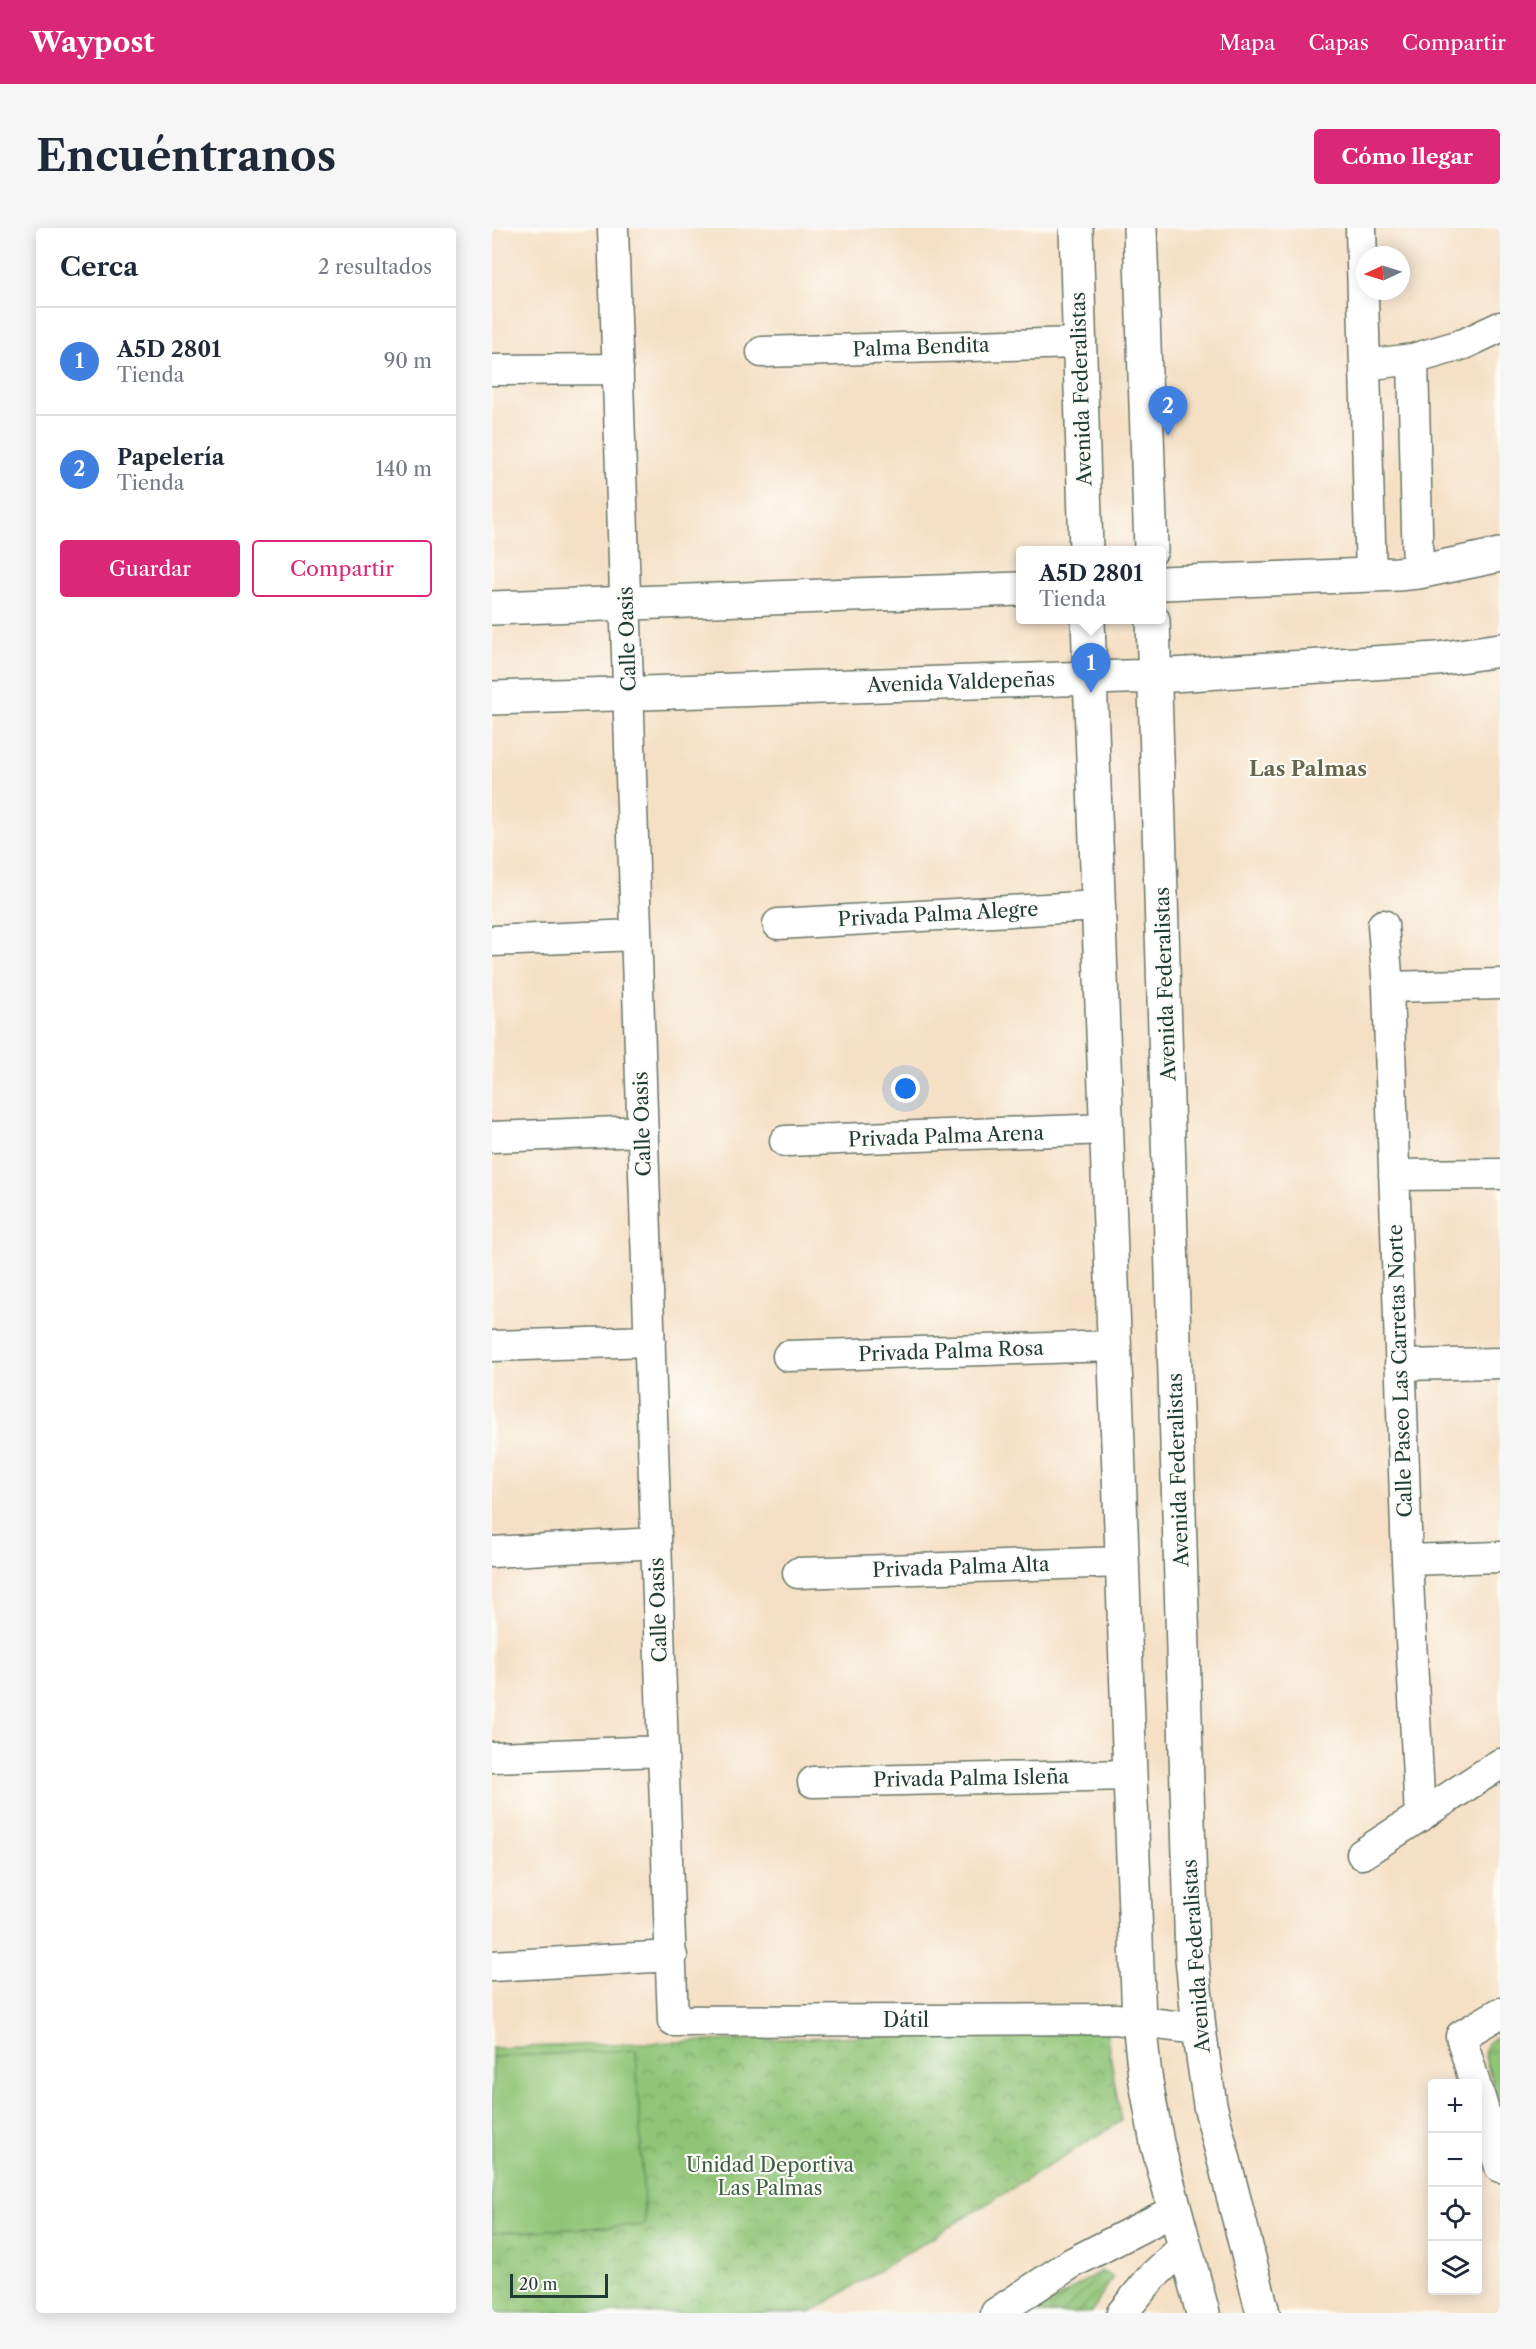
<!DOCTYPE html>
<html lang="es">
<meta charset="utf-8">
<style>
:root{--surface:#fff;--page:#f6f6f7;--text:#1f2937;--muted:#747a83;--line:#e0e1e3;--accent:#db2777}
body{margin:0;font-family:"Libre Caslon Text",serif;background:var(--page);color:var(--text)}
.controls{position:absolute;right:18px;bottom:18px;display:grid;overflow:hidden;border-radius:6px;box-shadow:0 3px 15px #0003}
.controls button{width:54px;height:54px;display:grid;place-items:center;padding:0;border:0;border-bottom:2px solid var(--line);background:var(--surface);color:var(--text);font:30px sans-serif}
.compass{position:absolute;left:864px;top:18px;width:54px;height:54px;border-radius:50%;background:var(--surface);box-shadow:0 3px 15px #0003;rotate:266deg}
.scale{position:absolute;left:18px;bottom:15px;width:98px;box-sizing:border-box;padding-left:6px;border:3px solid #1f3d34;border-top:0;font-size:16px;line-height:21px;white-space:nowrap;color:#1f3d34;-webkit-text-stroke:4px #fdfcf7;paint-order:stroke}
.you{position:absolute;left:414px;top:861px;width:21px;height:21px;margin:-15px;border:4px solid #fff;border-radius:50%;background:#1a73e8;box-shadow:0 0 0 9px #1a73e833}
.badge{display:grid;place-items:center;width:39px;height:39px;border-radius:50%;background:var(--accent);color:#fff;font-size:20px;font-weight:700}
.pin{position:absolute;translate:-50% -50px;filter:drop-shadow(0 2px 3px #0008)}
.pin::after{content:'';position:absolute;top:32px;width:21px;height:18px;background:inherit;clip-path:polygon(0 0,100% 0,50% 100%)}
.popup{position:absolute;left:524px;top:318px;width:150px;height:78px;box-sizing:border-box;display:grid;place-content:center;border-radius:6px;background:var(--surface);filter:drop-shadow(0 2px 4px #0005);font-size:20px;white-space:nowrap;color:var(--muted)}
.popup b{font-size:22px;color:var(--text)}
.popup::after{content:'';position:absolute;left:50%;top:100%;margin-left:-12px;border:12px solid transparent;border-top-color:var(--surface)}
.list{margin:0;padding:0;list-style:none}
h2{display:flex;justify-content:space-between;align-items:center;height:78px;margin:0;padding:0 24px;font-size:26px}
h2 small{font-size:20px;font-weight:400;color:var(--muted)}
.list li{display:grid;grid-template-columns:39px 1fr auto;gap:18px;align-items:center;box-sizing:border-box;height:108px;padding:0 24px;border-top:2px solid var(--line)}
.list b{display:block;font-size:22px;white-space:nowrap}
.list p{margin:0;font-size:20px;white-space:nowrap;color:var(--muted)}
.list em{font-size:20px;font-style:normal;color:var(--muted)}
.actions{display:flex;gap:12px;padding:18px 24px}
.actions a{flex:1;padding:14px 0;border:2px solid var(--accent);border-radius:6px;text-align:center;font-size:21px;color:var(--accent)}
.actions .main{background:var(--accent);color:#fff}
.icon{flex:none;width:33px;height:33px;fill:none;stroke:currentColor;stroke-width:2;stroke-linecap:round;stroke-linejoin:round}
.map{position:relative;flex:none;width:1008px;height:2085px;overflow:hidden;border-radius:6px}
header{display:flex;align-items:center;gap:36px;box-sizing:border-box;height:84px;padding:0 30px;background:var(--accent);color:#fff}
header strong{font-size:28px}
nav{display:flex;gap:33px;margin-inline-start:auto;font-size:21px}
.intro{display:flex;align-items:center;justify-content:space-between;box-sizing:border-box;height:144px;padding:0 36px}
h1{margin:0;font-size:42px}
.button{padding:15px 27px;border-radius:6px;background:var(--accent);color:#fff;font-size:21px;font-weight:700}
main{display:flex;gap:36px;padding:0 36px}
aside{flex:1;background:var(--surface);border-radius:6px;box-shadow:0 3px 15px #0003}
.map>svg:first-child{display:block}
.grass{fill:url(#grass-tufts);stroke:#588055;stroke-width:1.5}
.park{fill:url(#park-crowns);stroke:#588055;stroke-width:1.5}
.garden{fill:url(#garden-furrows);stroke:#588055;stroke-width:1.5}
.pitch{fill:#90c476;stroke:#588055;stroke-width:1.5}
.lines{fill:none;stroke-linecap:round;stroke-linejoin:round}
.street-casing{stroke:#6a7667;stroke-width:33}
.secondary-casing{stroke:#6a7667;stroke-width:36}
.street{stroke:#fff;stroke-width:30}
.secondary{stroke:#fff;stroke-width:33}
.labels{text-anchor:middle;stroke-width:4.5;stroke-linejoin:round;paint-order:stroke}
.street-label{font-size:20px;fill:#1f3d34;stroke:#fdfcf7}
.park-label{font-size:20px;fill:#3b5f44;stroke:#fdfcf7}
.neighbourhood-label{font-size:21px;font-weight:bold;fill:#67664c;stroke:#fdfcf7}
</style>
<header>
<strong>Waypost</strong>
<nav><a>Mapa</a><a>Capas</a><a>Compartir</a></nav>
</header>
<div class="intro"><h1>Encuéntranos</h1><a class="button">Cómo llegar</a></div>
<main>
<aside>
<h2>Cerca<small>2 resultados</small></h2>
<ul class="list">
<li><span class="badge" style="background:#3f7fe0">1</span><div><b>A5D 2801</b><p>Tienda</p></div><em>90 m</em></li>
<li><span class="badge" style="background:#3f7fe0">2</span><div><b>Papelería</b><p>Tienda</p></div><em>140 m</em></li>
</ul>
<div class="actions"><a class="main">Guardar</a><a>Compartir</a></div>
</aside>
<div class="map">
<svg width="1008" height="2085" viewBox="0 0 1008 2085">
<defs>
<pattern id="grass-tufts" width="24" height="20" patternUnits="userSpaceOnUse" patternTransform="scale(1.5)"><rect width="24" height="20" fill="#90c476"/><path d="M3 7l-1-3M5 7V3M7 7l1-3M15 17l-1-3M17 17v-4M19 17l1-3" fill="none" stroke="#75a062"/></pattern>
<pattern id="park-crowns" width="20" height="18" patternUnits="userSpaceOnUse" patternTransform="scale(1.5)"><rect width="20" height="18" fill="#90c476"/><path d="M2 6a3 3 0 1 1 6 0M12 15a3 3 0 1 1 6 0" fill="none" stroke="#75a062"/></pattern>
<pattern id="garden-furrows" width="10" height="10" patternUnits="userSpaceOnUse" patternTransform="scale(1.5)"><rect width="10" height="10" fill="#90c476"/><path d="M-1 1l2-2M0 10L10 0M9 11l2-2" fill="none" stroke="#75a062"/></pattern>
</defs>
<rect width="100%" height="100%" fill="#fdfcf7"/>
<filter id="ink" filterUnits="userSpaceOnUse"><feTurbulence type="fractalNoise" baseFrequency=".0167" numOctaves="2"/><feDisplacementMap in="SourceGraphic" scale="12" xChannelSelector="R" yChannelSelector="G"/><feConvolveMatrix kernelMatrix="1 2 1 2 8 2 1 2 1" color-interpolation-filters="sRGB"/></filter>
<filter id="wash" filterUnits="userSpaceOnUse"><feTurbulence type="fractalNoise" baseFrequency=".008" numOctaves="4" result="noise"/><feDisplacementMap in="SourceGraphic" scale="24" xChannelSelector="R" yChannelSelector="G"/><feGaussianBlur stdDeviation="1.35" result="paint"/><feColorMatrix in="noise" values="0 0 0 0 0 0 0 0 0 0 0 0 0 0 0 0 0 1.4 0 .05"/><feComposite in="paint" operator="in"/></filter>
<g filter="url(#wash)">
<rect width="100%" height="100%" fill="#f5e0c5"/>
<path class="grass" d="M1008,1807V1880L992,1826L995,1815Z"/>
<path class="park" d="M614,1800L629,1893L318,2085H0V1820Z"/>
<path class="garden" d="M608,2043L621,2049L599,2085H543Z"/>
<path class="pitch" d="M144,1822L153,1997L0,2005V1829Z"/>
</g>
<g filter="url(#ink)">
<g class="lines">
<defs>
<path id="street" d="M121,0L171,1523L181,1793L624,1791L707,1801
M869,0L879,348
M270,124L587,115
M921,131L926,344
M873,137L921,131L972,116L1008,99
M0,142L126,141
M286,696L606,678
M891,697L896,759L915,1332L928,1589
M0,713L144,707
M896,759L1008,756
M0,909L151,903
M293,913L615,901
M902,947L1008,946
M0,1118L158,1113
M296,1128L623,1118
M908,1137L1008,1135
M0,1324L164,1315
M915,1332L1008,1329
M306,1345L631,1334
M0,1529L171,1523
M321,1554L638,1547
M870,1626L1008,1536
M0,1738L180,1728
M983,1856L969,1808L1008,1785
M986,1863L1008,1939
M504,2085L580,2035L683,1982
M630,2085L660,2049L693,2018"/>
<path id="secondary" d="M584,0L594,322
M648,0L659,322
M670,355L905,346L926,344L1008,327
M0,380L528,361
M596,392L647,1794L653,1848L665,1915L711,2085
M661,392L700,1730L707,1801L718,1877L771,2085
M0,470L663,448L946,431L1008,422"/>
</defs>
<use href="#street" class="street-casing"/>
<use href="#secondary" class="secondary-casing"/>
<use href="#street" class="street"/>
<use href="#secondary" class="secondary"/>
</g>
</g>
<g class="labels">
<g class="street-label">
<text transform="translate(429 119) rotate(-2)" y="7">Palma Bendita</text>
<text transform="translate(589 161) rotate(-92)" y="7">Avenida Federalistas</text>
<text transform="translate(135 411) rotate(-92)" y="7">Calle Oasis</text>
<text transform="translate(469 454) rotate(-2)" y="7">Avenida Valdepeñas</text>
<text transform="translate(446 686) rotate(-3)" y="7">Privada Palma Alegre</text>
<text transform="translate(673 756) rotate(-92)" y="7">Avenida Federalistas</text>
<text transform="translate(150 896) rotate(-92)" y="7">Calle Oasis</text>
<text transform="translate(454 908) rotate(-2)" y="7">Privada Palma Arena</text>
<text transform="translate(459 1123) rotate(-2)" y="7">Privada Palma Rosa</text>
<text transform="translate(908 1143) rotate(-92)" y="7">Calle Paseo Las Carretas Norte</text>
<text transform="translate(686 1242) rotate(-92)" y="7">Avenida Federalistas</text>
<text transform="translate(469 1339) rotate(-2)" y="7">Privada Palma Alta</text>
<text transform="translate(166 1382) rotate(-92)" y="7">Calle Oasis</text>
<text transform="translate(479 1550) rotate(-1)" y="7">Privada Palma Isleña</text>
<text transform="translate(704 1728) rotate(-94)" y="7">Avenida Federalistas</text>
<text x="414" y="1799">Dátil</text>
</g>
<g class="park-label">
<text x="278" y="1944">Unidad Deportiva<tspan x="278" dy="23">Las Palmas</tspan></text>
</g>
<g class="neighbourhood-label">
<text x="816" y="548">Las Palmas</text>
</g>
</g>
</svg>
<div class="controls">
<button>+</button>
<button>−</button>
<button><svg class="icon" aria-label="locate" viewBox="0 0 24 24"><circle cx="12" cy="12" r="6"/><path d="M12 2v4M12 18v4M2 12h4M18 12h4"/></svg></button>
<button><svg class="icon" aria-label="layers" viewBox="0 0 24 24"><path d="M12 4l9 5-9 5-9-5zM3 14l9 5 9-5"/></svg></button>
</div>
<svg class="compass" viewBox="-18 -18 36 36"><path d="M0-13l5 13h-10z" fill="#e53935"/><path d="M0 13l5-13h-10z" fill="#747a83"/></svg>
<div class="scale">20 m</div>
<div class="you"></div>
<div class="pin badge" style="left:599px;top:465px;background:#3f7fe0">1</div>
<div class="popup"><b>A5D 2801</b>Tienda</div>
<div class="pin badge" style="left:676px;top:208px;background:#3f7fe0">2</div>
</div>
</main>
